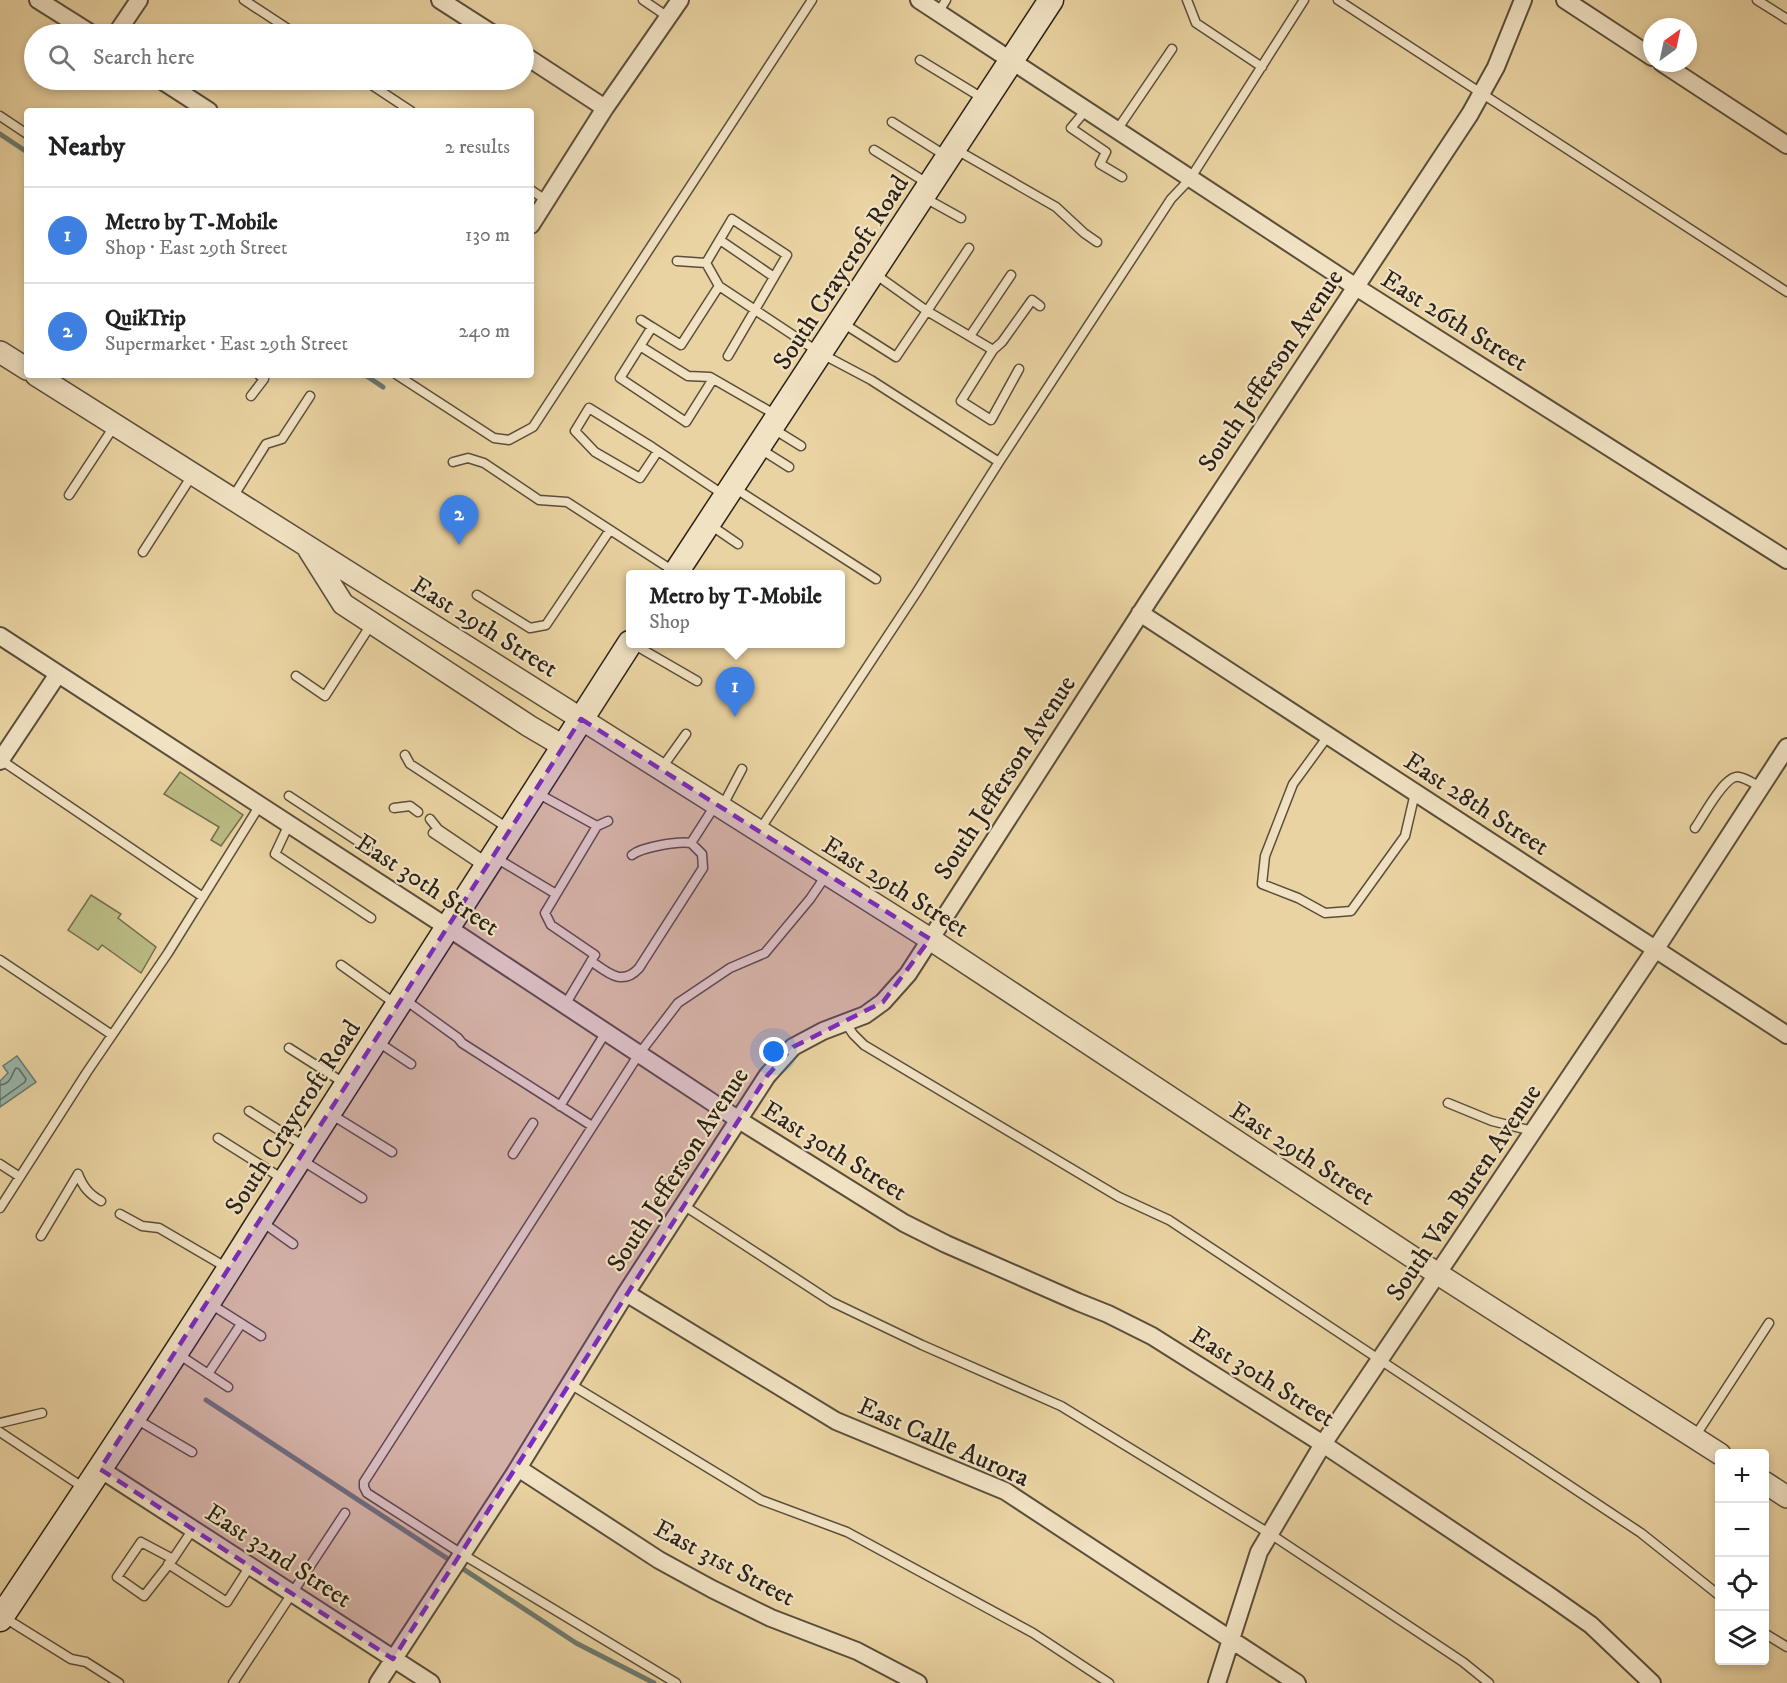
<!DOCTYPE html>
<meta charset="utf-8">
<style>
:root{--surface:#fff;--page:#f6f6f6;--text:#202124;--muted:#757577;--line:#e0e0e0;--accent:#8f2418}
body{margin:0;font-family:"IM FELL DW Pica",serif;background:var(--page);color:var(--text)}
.controls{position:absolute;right:18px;bottom:18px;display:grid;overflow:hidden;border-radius:6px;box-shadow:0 3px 9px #0003}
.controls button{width:54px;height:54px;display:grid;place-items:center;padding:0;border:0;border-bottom:2px solid var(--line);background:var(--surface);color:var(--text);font:30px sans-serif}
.compass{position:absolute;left:1643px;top:18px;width:54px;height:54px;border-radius:50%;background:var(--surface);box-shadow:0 3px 9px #0003;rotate:33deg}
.you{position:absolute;left:774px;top:1052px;width:21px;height:21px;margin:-15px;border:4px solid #fff;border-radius:50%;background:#1a73e8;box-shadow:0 0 0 9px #1a73e833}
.badge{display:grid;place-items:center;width:39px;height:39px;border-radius:50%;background:var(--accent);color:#fff;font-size:20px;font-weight:700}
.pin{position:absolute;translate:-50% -50px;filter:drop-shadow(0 2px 3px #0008)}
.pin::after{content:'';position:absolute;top:32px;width:21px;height:18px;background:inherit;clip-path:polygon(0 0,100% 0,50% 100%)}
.popup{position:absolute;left:626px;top:570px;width:219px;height:78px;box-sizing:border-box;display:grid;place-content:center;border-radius:6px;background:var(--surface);filter:drop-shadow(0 2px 4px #0005);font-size:20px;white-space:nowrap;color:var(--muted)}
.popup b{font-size:22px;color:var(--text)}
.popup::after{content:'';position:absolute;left:50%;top:100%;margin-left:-12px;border:12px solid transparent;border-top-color:var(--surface)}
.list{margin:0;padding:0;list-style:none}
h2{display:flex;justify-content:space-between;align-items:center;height:78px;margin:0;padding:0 24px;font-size:26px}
h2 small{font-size:20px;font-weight:400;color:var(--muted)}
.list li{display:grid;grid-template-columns:39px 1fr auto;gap:18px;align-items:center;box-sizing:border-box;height:96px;padding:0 24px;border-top:2px solid var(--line)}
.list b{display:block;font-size:22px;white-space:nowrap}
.list p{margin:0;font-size:20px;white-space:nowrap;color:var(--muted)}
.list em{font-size:20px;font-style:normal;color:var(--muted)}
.icon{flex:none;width:33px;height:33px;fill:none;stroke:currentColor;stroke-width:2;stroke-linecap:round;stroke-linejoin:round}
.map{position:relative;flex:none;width:1787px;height:1683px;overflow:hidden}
.search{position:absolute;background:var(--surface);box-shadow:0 3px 9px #0003;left:24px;top:24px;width:510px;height:66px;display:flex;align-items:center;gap:15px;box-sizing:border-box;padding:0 21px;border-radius:33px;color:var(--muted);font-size:22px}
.panel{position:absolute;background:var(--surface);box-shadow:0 3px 9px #0003;left:24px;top:108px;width:510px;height:270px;border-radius:6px}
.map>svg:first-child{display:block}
.green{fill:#babb83;stroke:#726e4e;stroke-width:1.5}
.water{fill:#98b7ac;stroke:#6c7b71;stroke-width:1.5}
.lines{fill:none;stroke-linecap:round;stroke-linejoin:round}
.shore{stroke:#616c62;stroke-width:1.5}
.stream{stroke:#6c7b71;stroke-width:5}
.service-casing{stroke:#5a4e3b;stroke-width:11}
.minor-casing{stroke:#5a4e3b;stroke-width:20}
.tertiary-casing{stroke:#5a4e3b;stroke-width:24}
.secondary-casing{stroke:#2a2219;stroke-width:27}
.service{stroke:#f1e2c3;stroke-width:8}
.minor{stroke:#f1e2c3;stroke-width:16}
.tertiary{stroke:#f1e2c3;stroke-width:21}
.secondary{stroke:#f1e2c3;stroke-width:24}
.marked{fill:#7b2cbf;fill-opacity:0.2;stroke:#7b2cbf;stroke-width:4.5;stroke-dasharray:12 8;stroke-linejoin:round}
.labels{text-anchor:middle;stroke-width:4.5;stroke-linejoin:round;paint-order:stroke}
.street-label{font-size:26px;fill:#2a2219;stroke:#f1e2c3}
</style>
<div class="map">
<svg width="1787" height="1683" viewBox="0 0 1787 1683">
<rect width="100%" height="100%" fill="#ead3a2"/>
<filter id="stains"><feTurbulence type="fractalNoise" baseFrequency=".00333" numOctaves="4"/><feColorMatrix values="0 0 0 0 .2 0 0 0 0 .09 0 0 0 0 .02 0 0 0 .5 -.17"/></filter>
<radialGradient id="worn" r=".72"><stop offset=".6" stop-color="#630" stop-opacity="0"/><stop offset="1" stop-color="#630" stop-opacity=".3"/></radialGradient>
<path class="green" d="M180,772L243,815L221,846L211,840L219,827L164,794Z
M91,895L121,914L118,918L156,947L141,973L102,945L98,950L68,930Z"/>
<path class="water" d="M17,1056L36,1082L0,1107V1081L8,1073L3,1066Z"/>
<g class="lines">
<path class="shore" d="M0,1085C12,1084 11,1074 16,1068L19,1069L26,1079L25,1082L0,1100"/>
<path class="stream" d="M0,134L27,152
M365,375L383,387
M206,1400L576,1643L654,1683"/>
<defs>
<path id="service" d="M244,0L296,34
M643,0L668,17
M1187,0L1196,23L1262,67
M1338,0L1787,292
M1757,0L1787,19
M938,13L946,0
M920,60L984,99
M364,80L411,111
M1086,110L1071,128L1106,152L1100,164L1122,177
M0,116L27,134
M892,122L946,156
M1117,130L1172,49
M955,149L1056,207L1084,233L1097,242
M874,150L927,183
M531,190L547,201
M925,198L961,218
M720,240L774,277
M969,248L927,311L993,350L961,401L991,420L1019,369
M677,261L706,263
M641,320L652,327
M841,322L896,357L927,311L875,274
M970,336L1011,275
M640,346L688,376L710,377L776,415
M993,350L1002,342L1032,300L1040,306
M728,356L787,255L732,219L706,263L719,286L820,353L871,380L999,462L1171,199L1190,179L1304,0
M397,375L494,438L509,440L533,427L812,0
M713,379L686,422L620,378L652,327L681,345L719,286
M251,396L264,379L259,375
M772,428L801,446
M759,448L789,467
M658,451L640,478L595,452L575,431L589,408L652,447L724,495
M453,462L468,458L484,463L539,500L567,502L675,572
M733,487L876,579
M69,495L115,425
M233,497L266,444L282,439L310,396
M709,524L738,544
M143,552L193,474
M477,595L530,628L546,625L610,530
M633,644L697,681
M296,676L325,696L372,623
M1328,736L1293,784L1265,856L1262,884L1298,898L1325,913L1351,911L1405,836L1415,793
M405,755L410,764L509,829
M1,760L203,897
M661,769L686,734
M537,793L597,826
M289,796L368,848
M722,807L742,769
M394,808L410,806L418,812
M430,819L438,829L488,863
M289,824L275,854L371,918
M1695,828C1703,817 1725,774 1739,777C1746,778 1754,784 1761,787
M759,831L918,590L999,462
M433,833L478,863
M632,855C642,847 678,841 691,843L716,804
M496,858L556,894
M595,955L551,925L545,913L597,826L608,821
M0,960L112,1035
M591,961C607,972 622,987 639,968L703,868L702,854L691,843
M341,965L397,1005
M404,999L458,1038L462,1043L592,1126
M565,1005L593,958
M845,1022L853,1034L864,1045L1119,1197L1169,1220L1641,1533L1720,1596
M378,1042L411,1064
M289,1048L344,1083
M1448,1103L1492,1121L1533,1131
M560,1106L606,1032
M249,1111L304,1146
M329,1113L392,1152
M218,1138L283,1179
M513,1154L533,1123
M300,1159L362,1198
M0,1164L20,1177
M78,1174C83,1187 89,1194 101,1201
M683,1205L832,1302L922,1345L1061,1406L1272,1535L1463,1662L1489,1683
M0,1208L87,1072L168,953L260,805
M120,1214L142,1226L159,1228L229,1269
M262,1222L293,1244
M41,1236L78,1174
M209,1303L261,1336
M178,1354L228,1387
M208,1374L241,1324
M570,1384L761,1500L847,1532L1033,1633L1109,1683
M136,1419L192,1452
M0,1423L42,1413
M0,1432L84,1488
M1694,1438L1769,1323
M173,1559L144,1596L117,1577L141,1542L173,1559L193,1529
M168,1564L227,1602L250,1566
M5,1618L71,1659L86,1662L119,1683
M1764,1633L1787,1647
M233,1683L345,1513
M676,1683L462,1554L367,1493L364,1487V1482L639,1054L678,1003L730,968L765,953L810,899L827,874"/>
<path id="minor" d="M38,0L92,34
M440,0L493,34
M919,0L1356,287L1787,560
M1565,0L1652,57
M116,34L139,0
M524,55L605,108
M1662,63L1787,145
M161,80L209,111
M531,225L605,108L680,0
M1140,613L1787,1035
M0,636L447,927L739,1120L904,1223L946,1244L1078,1302L1108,1314L1152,1336L1323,1444L1547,1594L1591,1625L1652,1683
M0,761L58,674
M626,1293L836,1421L1005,1491L1297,1683
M518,1468L659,1560L712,1589L771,1618L857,1651L918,1683
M100,1469L431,1683
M378,1683L515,1473L626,1293L767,1076L793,1047L823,1031L865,1015L883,1002L908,974L1149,600L1470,114L1496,67L1523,0
M1217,1683L1259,1552L1323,1444L1655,950L1787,747"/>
<path id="tertiary" d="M0,352L27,369
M36,375L930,939L1438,1274L1720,1454
M309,550L343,604L529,726L563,746
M1764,1482L1787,1497"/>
<path id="secondary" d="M675,574L1051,0
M0,1619C88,1487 176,1355 260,1220L630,643"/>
</defs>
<use href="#service" class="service-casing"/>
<use href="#minor" class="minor-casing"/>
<use href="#tertiary" class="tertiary-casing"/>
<use href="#secondary" class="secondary-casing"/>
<use href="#service" class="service"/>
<use href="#minor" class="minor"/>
<use href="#tertiary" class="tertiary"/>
<use href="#secondary" class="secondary"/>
</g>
<path class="marked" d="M581,719L930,939L883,1002L793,1047L767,1076L393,1659L100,1469Z"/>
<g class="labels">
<g class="street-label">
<text transform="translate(840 272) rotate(-57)" y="9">South Craycroft Road</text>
<text transform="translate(1455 320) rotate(32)" y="9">East 26th Street</text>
<text transform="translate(1270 370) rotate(-56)" y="9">South Jefferson Avenue</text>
<text transform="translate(485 626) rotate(32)" y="9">East 29th Street</text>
<text transform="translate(1004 777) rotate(-57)" y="9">South Jefferson Avenue</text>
<text transform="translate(1477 803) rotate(33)" y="9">East 28th Street</text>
<text transform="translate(428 884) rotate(33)" y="9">East 30th Street</text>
<text transform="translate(896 886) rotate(32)" y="9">East 29th Street</text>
<text transform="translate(292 1117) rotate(-57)" y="9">South Craycroft Road</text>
<text transform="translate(835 1150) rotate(32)" y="9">East 30th Street</text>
<text transform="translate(1303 1153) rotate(33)" y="9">East 29th Street</text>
<text transform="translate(677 1169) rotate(-57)" y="9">South Jefferson Avenue</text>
<text transform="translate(1463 1192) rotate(-56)" y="9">South Van Buren Avenue</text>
<text transform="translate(1263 1376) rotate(32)" y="9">East 30th Street</text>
<text transform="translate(944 1441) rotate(24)" y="9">East Calle Aurora</text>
<text transform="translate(279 1555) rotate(33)" y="9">East 32nd Street</text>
<text transform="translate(725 1562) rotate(28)" y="9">East 31st Street</text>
</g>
</g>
<rect width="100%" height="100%" filter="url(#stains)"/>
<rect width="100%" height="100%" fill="url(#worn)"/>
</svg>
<div class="controls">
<button>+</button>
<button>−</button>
<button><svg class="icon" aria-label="locate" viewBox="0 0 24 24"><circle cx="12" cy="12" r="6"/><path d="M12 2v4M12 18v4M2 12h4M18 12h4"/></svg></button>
<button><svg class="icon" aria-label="layers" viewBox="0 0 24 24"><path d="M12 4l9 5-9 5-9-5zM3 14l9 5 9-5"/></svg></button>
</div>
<svg class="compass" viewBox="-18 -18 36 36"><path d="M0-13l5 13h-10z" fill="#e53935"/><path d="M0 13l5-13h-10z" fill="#757577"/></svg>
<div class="you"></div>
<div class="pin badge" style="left:735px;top:717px;background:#3f7fe0">1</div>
<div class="popup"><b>Metro by T-Mobile</b>Shop</div>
<div class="pin badge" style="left:459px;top:545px;background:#3f7fe0">2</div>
<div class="search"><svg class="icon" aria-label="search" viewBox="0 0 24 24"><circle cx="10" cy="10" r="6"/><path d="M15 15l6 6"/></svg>Search here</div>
<section class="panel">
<h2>Nearby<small>2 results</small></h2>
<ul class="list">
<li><span class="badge" style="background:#3f7fe0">1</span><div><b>Metro by T-Mobile</b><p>Shop · East 29th Street</p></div><em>130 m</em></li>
<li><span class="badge" style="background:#3f7fe0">2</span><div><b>QuikTrip</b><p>Supermarket · East 29th Street</p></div><em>240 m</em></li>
</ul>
</section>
</div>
